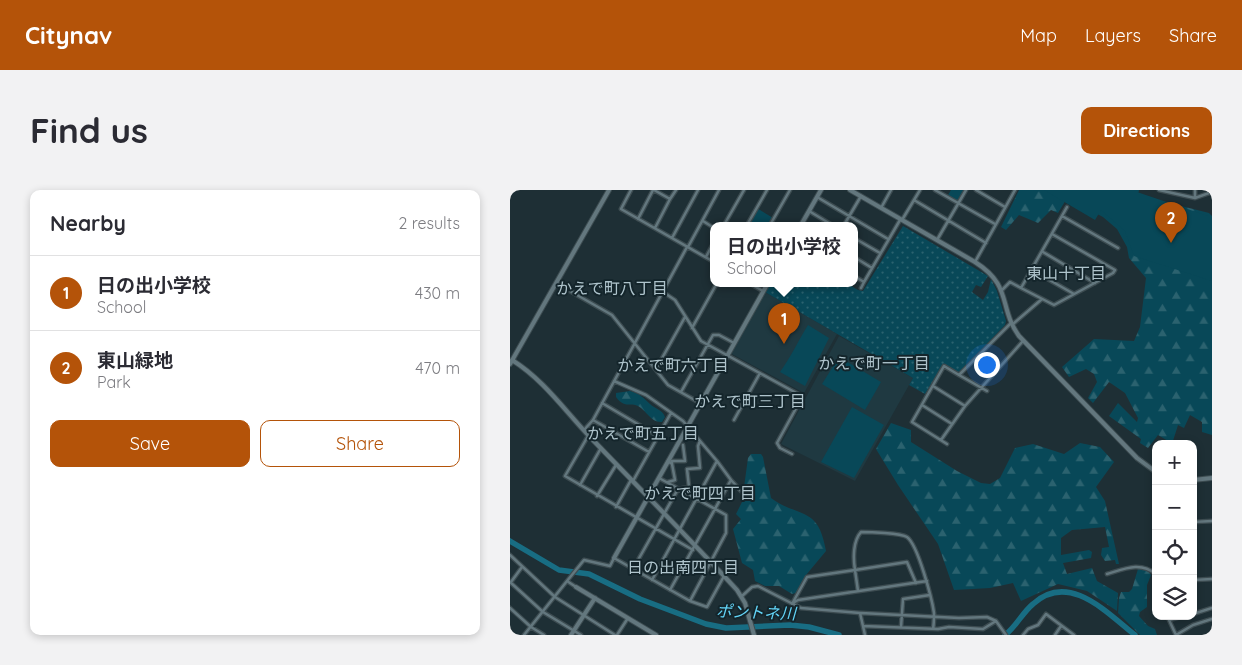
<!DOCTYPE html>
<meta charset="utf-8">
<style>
:root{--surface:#fff;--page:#f2f2f3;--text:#2b2b33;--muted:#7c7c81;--line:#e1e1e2;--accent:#b45309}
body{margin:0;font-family:Quicksand,"Noto Sans JP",sans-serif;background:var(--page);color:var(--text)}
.controls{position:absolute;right:15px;bottom:15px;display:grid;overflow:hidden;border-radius:10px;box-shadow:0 2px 8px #0003}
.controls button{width:45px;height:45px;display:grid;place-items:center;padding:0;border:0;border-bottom:1px solid var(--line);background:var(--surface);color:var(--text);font:25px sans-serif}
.you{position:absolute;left:476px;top:174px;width:18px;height:18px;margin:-12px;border:4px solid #fff;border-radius:50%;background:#1a73e8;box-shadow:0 0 0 8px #1a73e833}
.badge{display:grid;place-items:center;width:32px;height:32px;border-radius:50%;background:var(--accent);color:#fff;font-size:16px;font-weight:700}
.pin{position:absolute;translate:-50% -41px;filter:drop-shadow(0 1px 2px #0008)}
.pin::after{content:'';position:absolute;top:26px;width:18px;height:15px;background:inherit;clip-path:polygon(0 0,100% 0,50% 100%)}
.popup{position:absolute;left:200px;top:32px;width:148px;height:65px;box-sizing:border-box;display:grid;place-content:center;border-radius:10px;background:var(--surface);filter:drop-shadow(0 1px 4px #0005);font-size:16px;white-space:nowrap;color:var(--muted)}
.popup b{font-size:19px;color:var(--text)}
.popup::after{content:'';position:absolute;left:50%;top:100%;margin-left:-10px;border:10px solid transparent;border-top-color:var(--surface)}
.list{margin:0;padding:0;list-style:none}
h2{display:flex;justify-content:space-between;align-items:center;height:65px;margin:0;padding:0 20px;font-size:21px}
h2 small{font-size:16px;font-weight:400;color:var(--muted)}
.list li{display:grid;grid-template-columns:32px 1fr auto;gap:15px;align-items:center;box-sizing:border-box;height:75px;padding:0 20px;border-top:1px solid var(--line)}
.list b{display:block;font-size:19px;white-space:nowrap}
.list p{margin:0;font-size:16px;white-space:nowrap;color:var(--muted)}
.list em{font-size:16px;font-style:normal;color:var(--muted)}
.actions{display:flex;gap:10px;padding:15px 20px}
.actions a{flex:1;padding:11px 0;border:1px solid var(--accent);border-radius:10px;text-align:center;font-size:18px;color:var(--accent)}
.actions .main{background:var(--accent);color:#fff}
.icon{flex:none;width:28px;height:28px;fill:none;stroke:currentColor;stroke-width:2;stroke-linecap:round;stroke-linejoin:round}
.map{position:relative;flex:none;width:702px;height:445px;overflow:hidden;border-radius:10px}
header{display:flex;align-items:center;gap:30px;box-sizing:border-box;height:70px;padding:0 25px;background:var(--accent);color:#fff}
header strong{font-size:24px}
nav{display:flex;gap:28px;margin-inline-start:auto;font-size:18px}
.intro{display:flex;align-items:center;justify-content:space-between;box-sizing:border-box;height:120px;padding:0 30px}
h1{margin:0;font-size:35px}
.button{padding:12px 22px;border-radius:10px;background:var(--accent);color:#fff;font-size:18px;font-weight:700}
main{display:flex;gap:30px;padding:0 30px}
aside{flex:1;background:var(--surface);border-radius:10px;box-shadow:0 2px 8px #0003}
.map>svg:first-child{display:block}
.built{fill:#1f3941}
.grass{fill:url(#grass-dots)}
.forest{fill:url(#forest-firs)}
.green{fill:#084858}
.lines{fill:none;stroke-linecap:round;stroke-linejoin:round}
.river{stroke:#186d83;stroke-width:5.5}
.street-casing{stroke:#3d4c51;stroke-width:5}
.secondary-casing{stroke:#3d4c51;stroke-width:6}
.street{stroke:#63777e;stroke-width:2.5}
.secondary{stroke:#63777e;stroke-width:4}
.labels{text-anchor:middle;stroke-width:4;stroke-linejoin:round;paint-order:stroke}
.neighbourhood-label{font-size:16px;fill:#afc4cc;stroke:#14252b}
.water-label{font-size:16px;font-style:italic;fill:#63d5f8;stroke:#14252b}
</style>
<header>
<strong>Citynav</strong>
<nav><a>Map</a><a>Layers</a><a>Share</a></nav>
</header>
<div class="intro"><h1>Find us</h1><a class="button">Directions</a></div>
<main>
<aside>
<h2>Nearby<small>2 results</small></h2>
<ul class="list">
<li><span class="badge">1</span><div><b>日の出小学校</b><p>School</p></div><em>430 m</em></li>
<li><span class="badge">2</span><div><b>東山緑地</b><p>Park</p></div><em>470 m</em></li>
</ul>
<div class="actions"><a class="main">Save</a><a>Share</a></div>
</aside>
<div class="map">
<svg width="702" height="445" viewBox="0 0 702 445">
<defs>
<pattern id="grass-dots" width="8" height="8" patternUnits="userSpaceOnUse" patternTransform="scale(1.25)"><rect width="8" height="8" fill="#084858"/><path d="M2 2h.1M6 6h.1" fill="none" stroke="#2b626f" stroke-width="1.8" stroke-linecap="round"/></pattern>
<pattern id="forest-firs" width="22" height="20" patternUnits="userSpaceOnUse" patternTransform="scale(1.25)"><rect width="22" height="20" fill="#084858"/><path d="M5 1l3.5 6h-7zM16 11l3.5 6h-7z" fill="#2b626f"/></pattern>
</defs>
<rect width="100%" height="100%" fill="#1e2f35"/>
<path class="built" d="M255,102L327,144L294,203L220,163Z
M329,146L403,188L345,291L271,254Z"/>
<path class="grass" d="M393,36L478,86L471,97L466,95L462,102L473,110L478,102L481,89L487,101L496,131L495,135L449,183L433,174L415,204L399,195L403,188L255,102L260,93H336L348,100L353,101Z"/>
<path class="forest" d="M509,0H629L628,5L699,23L702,26V245L692,242V232L680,225L674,238L668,235L662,254H657L658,251L648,245L638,258L630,253L631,249L599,226L608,213L627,232L628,228L615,203L599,192L583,213L578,208L587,192L584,184L576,179L559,187L552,177L584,149L624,151L630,137L636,88L619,68L617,57L607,39L593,27L557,8L548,23L541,20L528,33L509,25L496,40L491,37Z
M120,201C131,204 133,208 140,214C145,219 152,219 155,227L152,232C141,233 137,221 128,216C120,212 115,219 106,207V203Z
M381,233L401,240V252L447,281L471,293L480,294L490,288L505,258L523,254L554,264L570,253L590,257L604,272L586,297L595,311L609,374H606L605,370L595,371L591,365L592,358L599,357L595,337L562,340L551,348V365L579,360L582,362L581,368L553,373L557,384L582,378L587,391L608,403L607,421L577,401L548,394L511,411L503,393L480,398L444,400L428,354L388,295L366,259Z
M241,264H251L253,267L261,308C290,329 308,315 316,361L296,385L286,403L282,404L269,396H255L245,391L243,380L232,373L223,339L231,329L226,324L232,312L238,268Z
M628,379C633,378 638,380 641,385L637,395V417L630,422L629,426L638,436L645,439L647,445H630L608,423L609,408L611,402H619L622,399Z"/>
<path class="green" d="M441,0H454L447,11L438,5Z
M534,0H627V2L698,26L702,28V91L624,66L615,41L591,20L585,30Z
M247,18L263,28L259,35H247L240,31Z
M298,135L319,148L295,196L270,182C281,167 288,151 298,135Z
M329,167L371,192L355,220L312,194Z
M342,217L374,235L344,288L311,272Z"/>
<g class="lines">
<path class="river" d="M0,351L49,380L79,384L130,409L196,434L216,438L280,435L299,437L329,445
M495,445C506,437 512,423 523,414C559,381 597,423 625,445"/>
<defs>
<path id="street" d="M121,0L111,19L204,72
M144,0L160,9L166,0
M425,0L485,34
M466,0L495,17
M649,0L685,8L702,2
M685,0V8
M307,7L378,49
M404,10L476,53
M371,18L381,0
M299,21L322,35
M552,26L608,58
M128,29L143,0
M392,30L410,0
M193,31L204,38
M214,35L234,0
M237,35L257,0
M260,35L280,0
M334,35L351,6
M145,38L160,9
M162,48L188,0
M344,48L370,63
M427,50L456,0
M178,57L209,0
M533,62L585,93
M196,67L204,52
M344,67L362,78
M465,72L505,0
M522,80L564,104
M344,86L354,92L390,30
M46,93L102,125L158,195L190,213
M239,93L253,101
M351,98L354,92
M511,98L544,115L603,83L605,80L542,44
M492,100L500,92L511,98L557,17
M153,102L165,110L191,151L290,205V211L267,253L270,258L282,264
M503,134L532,109
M182,138L207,93
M146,179L175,127
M449,185L477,201
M104,191L136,205L173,231L207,271
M423,196L455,216
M171,202L203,145H209L224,153
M92,213L148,246
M412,215L442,234
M83,230L139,262
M224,230L250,183
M74,240L83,230L177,57
M78,246L55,286L183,360
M431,250L455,216L513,151
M437,254L402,232L434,176L449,185L501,133
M162,274V271H175L173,255
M149,288L216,325V343L180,411
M221,290L232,302
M123,291L161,223
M158,292L165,290L162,274L158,271
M70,295L91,258
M87,306L106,275
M106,317L121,290
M683,332L702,331
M0,365L45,407L105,445
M123,379L168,299L179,297L177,279L190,278L188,256L190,251
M597,384C614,379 630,371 646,384
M142,390L207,271L221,290L160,400
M683,390L702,389
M57,391L74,370L100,376L104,368L180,411L197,417L214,386
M0,392L33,422L71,445
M1,392L12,377
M348,401L345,380L397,372L406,393
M232,406L242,397L248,396L291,418L350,423L353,436L428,439L439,437L473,439L486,431
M283,413L288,410L417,391
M282,414L297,387L345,380C343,368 343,351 351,342C359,342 391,343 397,347C408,355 422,409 424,423C424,428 424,434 423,439
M0,418L21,437L34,445
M351,423L449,428L477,427L486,431L496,445
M683,424L702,418
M674,426L659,430L666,445L683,435L702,429
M353,436L355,445
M391,437L393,409L420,405
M0,444L1,445
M14,445L57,391L66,397
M107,445L118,428
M513,445L518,439L528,435L536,424L564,445
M545,445L551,436"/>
<path id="secondary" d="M340,0L465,72C503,96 488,117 509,146L627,268L646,282
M291,35L311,0
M2,170C34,190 55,221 81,248C129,298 179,348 227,400L235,413L244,445
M0,174L99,0
M683,290L702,288
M104,368L258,93
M66,397L146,445
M61,445L85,408"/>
</defs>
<use href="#street" class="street-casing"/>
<use href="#secondary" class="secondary-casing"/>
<use href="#street" class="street"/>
<use href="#secondary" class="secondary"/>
</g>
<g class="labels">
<g class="neighbourhood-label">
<text x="556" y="89">東山十丁目</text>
<text x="102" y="104">かえで町八丁目</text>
<text x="364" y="179">かえで町一丁目</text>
<text x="163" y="181">かえで町六丁目</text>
<text x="240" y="217">かえで町三丁目</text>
<text x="133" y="249">かえで町五丁目</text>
<text x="190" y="309">かえで町四丁目</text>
<text x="173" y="383">日の出南四丁目</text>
</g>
<g class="water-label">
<text transform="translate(246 422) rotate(2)" y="6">ポントネ川</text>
</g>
</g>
</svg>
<div class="controls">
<button>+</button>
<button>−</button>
<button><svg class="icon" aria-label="locate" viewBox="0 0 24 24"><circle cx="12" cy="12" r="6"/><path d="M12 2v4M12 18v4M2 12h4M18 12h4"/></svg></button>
<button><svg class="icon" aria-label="layers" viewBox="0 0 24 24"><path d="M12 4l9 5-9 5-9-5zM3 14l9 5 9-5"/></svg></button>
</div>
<div class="you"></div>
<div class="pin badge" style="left:274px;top:154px">1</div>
<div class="popup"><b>日の出小学校</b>School</div>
<div class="pin badge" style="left:661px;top:53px">2</div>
</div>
</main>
